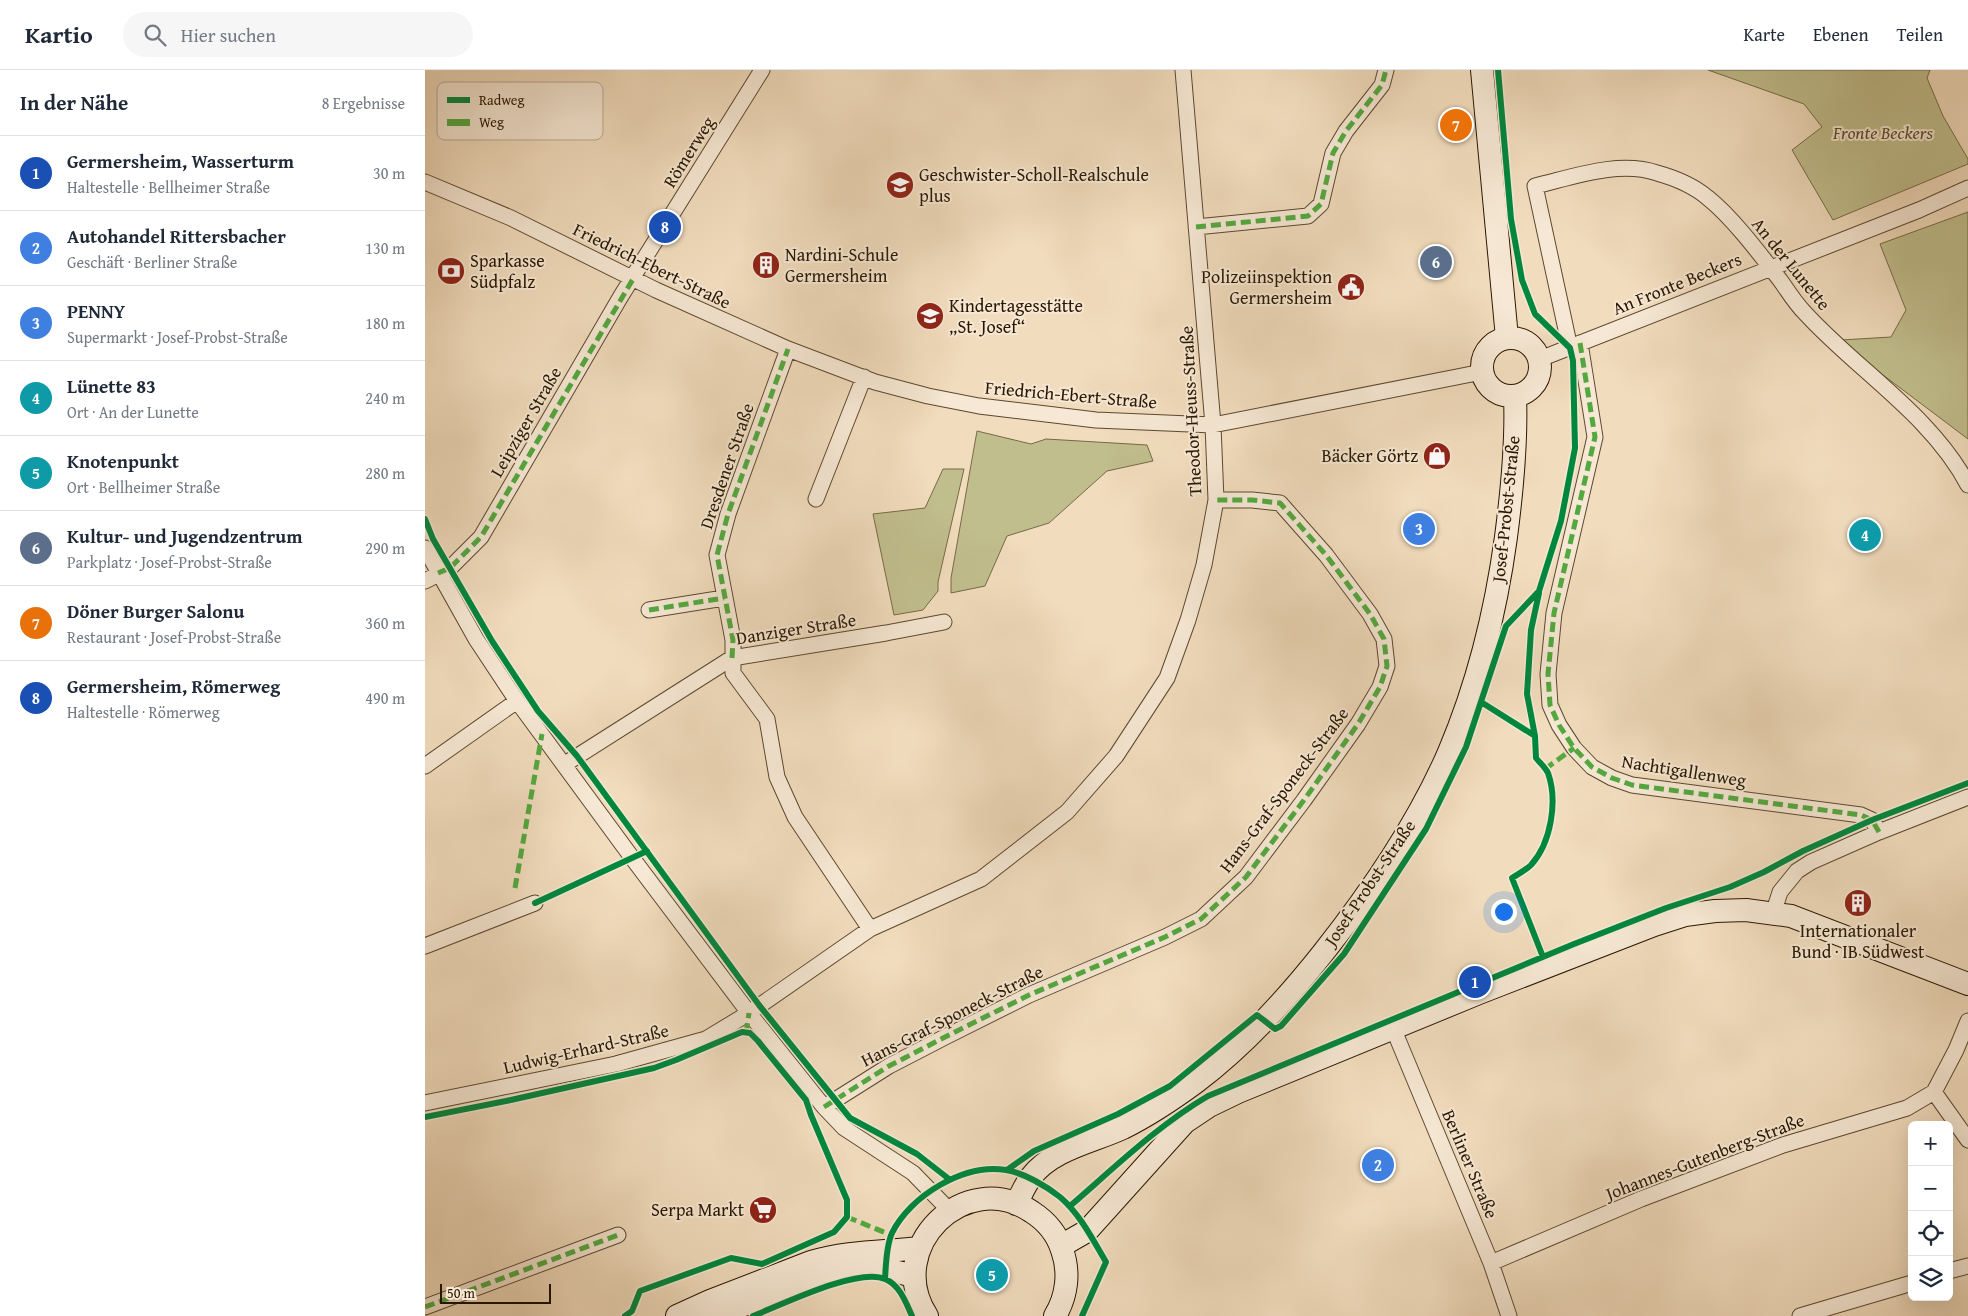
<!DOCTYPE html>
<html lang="de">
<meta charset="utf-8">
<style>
:root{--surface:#fff;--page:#f6f6f7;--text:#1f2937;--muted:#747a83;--line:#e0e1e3;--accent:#db2777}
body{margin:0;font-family:"Gentium Book Plus",serif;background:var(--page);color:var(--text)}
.controls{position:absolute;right:15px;bottom:15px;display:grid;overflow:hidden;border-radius:8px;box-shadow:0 5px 20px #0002}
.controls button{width:45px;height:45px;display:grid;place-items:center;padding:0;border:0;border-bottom:1px solid var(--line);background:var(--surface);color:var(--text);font:25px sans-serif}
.scale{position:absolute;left:15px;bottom:12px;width:111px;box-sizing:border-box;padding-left:5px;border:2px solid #2a1700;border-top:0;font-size:14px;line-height:18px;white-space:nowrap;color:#2a1700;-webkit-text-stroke:4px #f6e8d4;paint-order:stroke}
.you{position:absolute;left:1078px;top:841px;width:18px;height:18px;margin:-12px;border:4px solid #fff;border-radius:50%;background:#1a73e8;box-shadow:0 0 0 8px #1a73e833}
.badge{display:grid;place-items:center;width:32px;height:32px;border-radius:50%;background:var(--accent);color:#fff;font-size:16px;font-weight:700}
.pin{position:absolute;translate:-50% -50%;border:2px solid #fff;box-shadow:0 1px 5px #0006}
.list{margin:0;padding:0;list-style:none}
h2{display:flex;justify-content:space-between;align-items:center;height:65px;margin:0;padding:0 20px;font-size:21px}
h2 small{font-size:16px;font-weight:400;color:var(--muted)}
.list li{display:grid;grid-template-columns:32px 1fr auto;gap:15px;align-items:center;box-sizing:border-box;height:75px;padding:0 20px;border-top:1px solid var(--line)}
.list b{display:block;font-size:19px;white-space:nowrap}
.list p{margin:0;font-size:16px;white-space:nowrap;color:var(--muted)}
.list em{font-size:16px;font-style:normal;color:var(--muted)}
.icon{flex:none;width:28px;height:28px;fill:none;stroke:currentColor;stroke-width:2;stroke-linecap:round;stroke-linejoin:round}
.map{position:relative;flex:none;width:1543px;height:1246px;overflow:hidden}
header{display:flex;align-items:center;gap:30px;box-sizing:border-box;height:70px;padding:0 25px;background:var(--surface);border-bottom:1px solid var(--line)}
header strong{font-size:24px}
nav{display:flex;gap:28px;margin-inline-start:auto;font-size:18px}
.search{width:350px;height:45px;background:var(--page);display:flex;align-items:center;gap:12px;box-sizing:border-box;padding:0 18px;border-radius:28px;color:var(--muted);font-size:19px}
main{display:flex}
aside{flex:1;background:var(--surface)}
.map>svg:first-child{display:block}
.green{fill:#c1be8d;stroke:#766a46}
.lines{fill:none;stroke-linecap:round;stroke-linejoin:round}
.street-casing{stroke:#5c482f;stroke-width:17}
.secondary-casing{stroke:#2a1700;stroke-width:24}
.street{stroke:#f6e8d4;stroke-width:15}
.secondary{stroke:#f6e8d4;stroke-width:22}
.quiet{stroke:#53a940;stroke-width:5;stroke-dasharray:10 5;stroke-linecap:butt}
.cycleway-casing{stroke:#f6e8d4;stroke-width:9}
.cycleway{stroke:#00873e;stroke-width:6}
.labels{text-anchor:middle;stroke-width:4;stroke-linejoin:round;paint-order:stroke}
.park-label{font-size:18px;font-style:italic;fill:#57492a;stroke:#f6e8d4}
.street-label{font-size:18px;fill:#2a1700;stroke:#f6e8d4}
.poi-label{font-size:18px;fill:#2a1700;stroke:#f6e8d4;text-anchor:start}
.key{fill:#f6e8d4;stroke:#b9a994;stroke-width:1}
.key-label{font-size:14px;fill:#2a1700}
</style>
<header>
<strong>Kartio</strong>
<div class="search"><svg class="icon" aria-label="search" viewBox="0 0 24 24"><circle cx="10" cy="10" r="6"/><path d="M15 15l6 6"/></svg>Hier suchen</div>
<nav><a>Karte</a><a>Ebenen</a><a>Teilen</a></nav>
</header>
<main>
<aside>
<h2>In der Nähe<small>8 Ergebnisse</small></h2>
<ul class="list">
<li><span class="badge" style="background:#1a4fb4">1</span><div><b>Germersheim, Wasserturm</b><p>Haltestelle · Bellheimer Straße</p></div><em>30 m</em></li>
<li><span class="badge" style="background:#3f7fe0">2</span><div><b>Autohandel Rittersbacher</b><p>Geschäft · Berliner Straße</p></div><em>130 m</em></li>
<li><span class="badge" style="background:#3f7fe0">3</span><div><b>PENNY</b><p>Supermarkt · Josef-Probst-Straße</p></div><em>180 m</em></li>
<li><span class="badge" style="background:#0f9aa8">4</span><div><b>Lünette 83</b><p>Ort · An der Lunette</p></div><em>240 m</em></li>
<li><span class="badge" style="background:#0f9aa8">5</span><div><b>Knotenpunkt</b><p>Ort · Bellheimer Straße</p></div><em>280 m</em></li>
<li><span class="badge" style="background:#5c6f8a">6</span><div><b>Kultur- und Jugendzentrum</b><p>Parkplatz · Josef-Probst-Straße</p></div><em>290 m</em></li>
<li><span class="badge" style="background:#e8710a">7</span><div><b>Döner Burger Salonu</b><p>Restaurant · Josef-Probst-Straße</p></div><em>360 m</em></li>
<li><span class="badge" style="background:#1a4fb4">8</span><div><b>Germersheim, Römerweg</b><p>Haltestelle · Römerweg</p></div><em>490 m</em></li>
</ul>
</aside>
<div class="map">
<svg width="1543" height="1246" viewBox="0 0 1543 1246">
<rect width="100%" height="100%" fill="#f1dcbd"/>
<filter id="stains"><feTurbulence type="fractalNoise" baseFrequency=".004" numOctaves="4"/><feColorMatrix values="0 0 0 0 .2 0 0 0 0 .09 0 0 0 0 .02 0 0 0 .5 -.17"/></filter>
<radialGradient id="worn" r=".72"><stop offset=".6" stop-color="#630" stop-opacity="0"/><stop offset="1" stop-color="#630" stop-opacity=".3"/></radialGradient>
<path class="green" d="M1283,0H1505L1502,8L1518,46L1543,89V94L1408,150L1367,80L1397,57L1379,34Z
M1543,142V369L1454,302L1416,270L1466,267L1481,240L1455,174Z
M552,361L606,374L621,369L722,375L728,391L682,401L624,453L582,466L560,516L526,523V508Z
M518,399H539L513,512V521L498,540L469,545L448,444L500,438Z"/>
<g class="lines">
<defs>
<path id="street" d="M0,112L86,148L231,220L363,279L450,312L503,326L554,336L671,350L788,355L1057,302
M771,157L883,146L896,134L908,83L921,61L957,15L961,0
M1155,273L1170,367L1129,543L1123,604L1125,635L1134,655L1149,678L1167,697L1187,708L1207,715L1436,745L1447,750L1454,762
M1145,278L1110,116C1148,107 1194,90 1232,103C1250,108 1269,116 1283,128C1307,147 1335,184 1355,210C1363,221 1370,233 1380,243C1432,300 1507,346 1543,415
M363,279L303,444L292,485L308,570V603L342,649L352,707L370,747L445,859
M1115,289L1494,140L1543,118
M391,429L439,307
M0,478L51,569L92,631L208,789L324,943L399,1037L419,1058L488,1103L525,1141
M0,511L25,498L56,467L196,226L337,0
M224,540L299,528
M140,694L307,588L461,563L519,552
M0,696L92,631
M1348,844L1355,822L1372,801L1386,792L1454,762L1543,727
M0,876L110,833
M1543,951L1531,980L1509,1022L1543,1070
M968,958L1066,1193L1084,1246
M0,1033L191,994L281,969L324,943L445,859L556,809L642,742L691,686L742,608L763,550L779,495L791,430L788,355L758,0
M399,1037L464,996L520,967L604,925L740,867L776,849L821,807L879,730L933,654L955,617L962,596L959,569L945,544L901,485L855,433L827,430H791
M1066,1193L1216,1129L1358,1075L1482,1038L1509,1022
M1524,1201L1543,1196
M0,1237L193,1165
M1375,1246L1487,1213"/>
<path id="secondary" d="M1057,0L1082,268
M1057 297a29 29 0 1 1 58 0a29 29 0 1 1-58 0Z
M591,1134C596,1125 600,1115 606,1107C627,1079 668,1072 698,1058C724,1045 748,1029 771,1012C820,975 860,931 898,883C947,821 993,754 1024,682C1053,614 1071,540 1081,467C1087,421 1092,373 1090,326
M636,1176L662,1161L760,1052L784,1036L813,1022L1054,923L1229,855L1260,845L1290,841L1321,840L1366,846L1543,914
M252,1246L285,1231L386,1192C422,1181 458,1182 495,1178
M289,1246L405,1203L446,1198L460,1199L489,1206
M502,1246C458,1178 540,1096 607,1142C621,1151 632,1164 637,1180C645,1202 642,1226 630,1246"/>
</defs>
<use href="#street" class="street-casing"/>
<use href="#secondary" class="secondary-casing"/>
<use href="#street" class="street"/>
<use href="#secondary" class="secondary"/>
<path class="quiet" d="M771,157L883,146L896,134L908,83L921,61L957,15L961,0
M1155,273L1170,367L1129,543L1123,604L1125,635L1134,655L1149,678L1167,697L1187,708L1207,715L1436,745L1447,750L1454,762
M13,503L25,498L56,467L208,209
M224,540L299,528
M307,588L308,570L292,485L303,444L363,279
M1120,699L1149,678
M90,818L117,664
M321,963L324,943
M399,1037L464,996L520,967L604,925L740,867L776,849L821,807L879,730L933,654L955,617L962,596L959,569L945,544L901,485L855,433L827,430H791
M422,1147L466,1165
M0,1237L193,1165"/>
<defs>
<path id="cycleway" d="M0,449L8,469L67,571L113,641L152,686L334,935L425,1048L492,1084L524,1109
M1056,632L1110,666L1111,688C1115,693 1120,697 1123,703C1133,731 1126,773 1106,795C1101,800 1093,804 1087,808L1118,887
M1110,666L1102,624L1106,560L1114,523
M110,833L222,781
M0,1047L81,1031L229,998L251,990L317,962L325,963L333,971L381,1030L386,1045L422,1130V1147L409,1162L337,1194L306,1188L215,1221L207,1241L200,1246
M582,1100L609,1081L693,1044L745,1016L832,945L850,959L856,956L919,884L1001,759L1041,677L1081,556L1114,521L1136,451L1150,378L1148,291L1145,278L1110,244L1097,210L1086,149L1073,0
M645,1136C689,1098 732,1056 783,1026L1149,874L1241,838L1305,817L1339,802L1378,781L1447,750L1543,713
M460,1209C461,1195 461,1176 467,1163C485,1126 539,1093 581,1100C599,1103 621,1116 635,1127C655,1144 668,1170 681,1192L657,1246
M328,1246C356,1235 433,1197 460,1209C475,1215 481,1233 487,1246"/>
</defs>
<use href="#cycleway" class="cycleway-casing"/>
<use href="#cycleway" class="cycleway"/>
</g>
<defs>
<symbol id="school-disc" viewBox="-11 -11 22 22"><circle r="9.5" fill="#8f2418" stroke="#f6e8d4"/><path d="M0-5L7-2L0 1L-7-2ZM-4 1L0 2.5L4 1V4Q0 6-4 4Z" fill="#fff"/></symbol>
<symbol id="building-disc" viewBox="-11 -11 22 22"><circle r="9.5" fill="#8f2418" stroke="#f6e8d4"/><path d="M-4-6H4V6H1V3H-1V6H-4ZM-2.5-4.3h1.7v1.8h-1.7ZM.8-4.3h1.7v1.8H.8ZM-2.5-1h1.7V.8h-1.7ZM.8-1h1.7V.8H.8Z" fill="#fff"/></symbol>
<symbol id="bank-disc" viewBox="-11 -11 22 22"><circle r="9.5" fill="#8f2418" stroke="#f6e8d4"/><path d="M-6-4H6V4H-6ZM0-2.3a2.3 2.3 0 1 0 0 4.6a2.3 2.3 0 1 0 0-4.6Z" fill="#fff"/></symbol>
<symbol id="civic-disc" viewBox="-11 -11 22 22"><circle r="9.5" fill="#8f2418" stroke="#f6e8d4"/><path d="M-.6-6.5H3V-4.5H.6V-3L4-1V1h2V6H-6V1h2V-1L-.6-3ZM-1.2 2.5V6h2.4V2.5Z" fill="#fff"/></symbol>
<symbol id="shop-disc" viewBox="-11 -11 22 22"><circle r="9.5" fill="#8f2418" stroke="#f6e8d4"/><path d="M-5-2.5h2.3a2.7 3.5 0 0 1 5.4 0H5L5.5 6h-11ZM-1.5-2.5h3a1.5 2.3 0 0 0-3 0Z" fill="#fff"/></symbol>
<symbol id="supermarket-disc" viewBox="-11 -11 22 22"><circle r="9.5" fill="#8f2418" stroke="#f6e8d4"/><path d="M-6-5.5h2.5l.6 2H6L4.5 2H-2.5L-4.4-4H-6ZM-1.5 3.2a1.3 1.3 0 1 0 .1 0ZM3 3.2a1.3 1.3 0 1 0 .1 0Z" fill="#fff"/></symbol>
</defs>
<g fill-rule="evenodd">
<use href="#school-disc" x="459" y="99" width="32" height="32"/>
<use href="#building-disc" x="325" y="179" width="32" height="32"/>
<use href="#bank-disc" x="10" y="185" width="32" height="32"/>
<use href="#civic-disc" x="910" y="201" width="32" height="32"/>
<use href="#school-disc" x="489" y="230" width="32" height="32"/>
<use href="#shop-disc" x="996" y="370" width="32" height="32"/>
<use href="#building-disc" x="1417" y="817" width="32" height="32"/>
<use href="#supermarket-disc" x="322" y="1124" width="32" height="32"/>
</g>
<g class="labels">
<g class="park-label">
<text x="1458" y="69">Fronte Beckers</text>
</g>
<g class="street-label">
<text transform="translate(264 82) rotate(-58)" y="6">Römerweg</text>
<text transform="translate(1366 194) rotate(51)" y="6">An der Lunette</text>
<text transform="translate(227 196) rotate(26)" y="6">Friedrich-Ebert-Straße</text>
<text transform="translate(1252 214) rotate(-22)" y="6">An Fronte Beckers</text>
<text transform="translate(646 325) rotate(5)" y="6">Friedrich-Ebert-Straße</text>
<text transform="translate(766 341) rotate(-93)" y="6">Theodor-Heuss-Straße</text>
<text transform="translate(101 352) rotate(-60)" y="6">Leipziger Straße</text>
<text transform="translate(302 396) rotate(-71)" y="6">Dresdener Straße</text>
<text transform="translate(1081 439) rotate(-84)" y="6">Josef-Probst-Straße</text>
<text transform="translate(371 559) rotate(-9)" y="6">Danziger Straße</text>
<text transform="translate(1259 701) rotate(9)" y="6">Nachtigallenweg</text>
<text transform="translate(859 720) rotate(-53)" y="6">Hans-Graf-Sponeck-Straße</text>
<text transform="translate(945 813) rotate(-56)" y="6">Josef-Probst-Straße</text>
<text transform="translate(527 946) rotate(-27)" y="6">Hans-Graf-Sponeck-Straße</text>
<text transform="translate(161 979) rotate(-13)" y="6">Ludwig-Erhard-Straße</text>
<text transform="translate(1280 1087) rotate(-21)" y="6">Johannes-Gutenberg-Straße</text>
<text transform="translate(1045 1094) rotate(67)" y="6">Berliner Straße</text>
</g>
<g class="poi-label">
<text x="494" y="111">Geschwister-Scholl-Realschule<tspan x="494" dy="21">plus</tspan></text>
<text x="360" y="191">Nardini-Schule<tspan x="360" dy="21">Germersheim</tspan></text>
<text x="45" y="197">Sparkasse<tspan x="45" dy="21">Südpfalz</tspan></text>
<text x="907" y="213" text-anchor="end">Polizeiinspektion<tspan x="907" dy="21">Germersheim</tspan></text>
<text x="524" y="242">Kindertagesstätte<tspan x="524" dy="21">„St. Josef“</tspan></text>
<text x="993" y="392" text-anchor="end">Bäcker Görtz</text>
<text x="1433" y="867" text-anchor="middle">Internationaler<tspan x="1433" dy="21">Bund · IB Südwest</tspan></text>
<text x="319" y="1146" text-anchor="end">Serpa Markt</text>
</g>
</g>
<rect x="12" y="12" width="166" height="58" rx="8" class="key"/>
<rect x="22" y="27" width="23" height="6" fill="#00873e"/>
<rect x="22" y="49" width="23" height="7" fill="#53a940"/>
<g class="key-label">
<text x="54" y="35">Radweg</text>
<text x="54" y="57">Weg</text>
</g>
<rect width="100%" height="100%" filter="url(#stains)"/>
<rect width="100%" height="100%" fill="url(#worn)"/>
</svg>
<div class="controls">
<button>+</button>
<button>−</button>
<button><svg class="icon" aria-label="locate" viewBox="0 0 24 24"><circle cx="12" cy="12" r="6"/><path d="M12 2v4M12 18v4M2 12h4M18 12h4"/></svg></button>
<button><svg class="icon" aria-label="layers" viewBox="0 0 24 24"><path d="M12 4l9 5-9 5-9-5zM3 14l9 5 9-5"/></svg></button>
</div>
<div class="scale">50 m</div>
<div class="you"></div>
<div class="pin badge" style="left:1050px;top:912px;background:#1a4fb4">1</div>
<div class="pin badge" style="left:953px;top:1095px;background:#3f7fe0">2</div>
<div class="pin badge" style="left:994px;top:459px;background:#3f7fe0">3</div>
<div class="pin badge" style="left:1440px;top:465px;background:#0f9aa8">4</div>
<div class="pin badge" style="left:567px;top:1205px;background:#0f9aa8">5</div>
<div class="pin badge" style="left:1011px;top:192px;background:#5c6f8a">6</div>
<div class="pin badge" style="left:1031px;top:55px;background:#e8710a">7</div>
<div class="pin badge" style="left:240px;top:157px;background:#1a4fb4">8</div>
</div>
</main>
